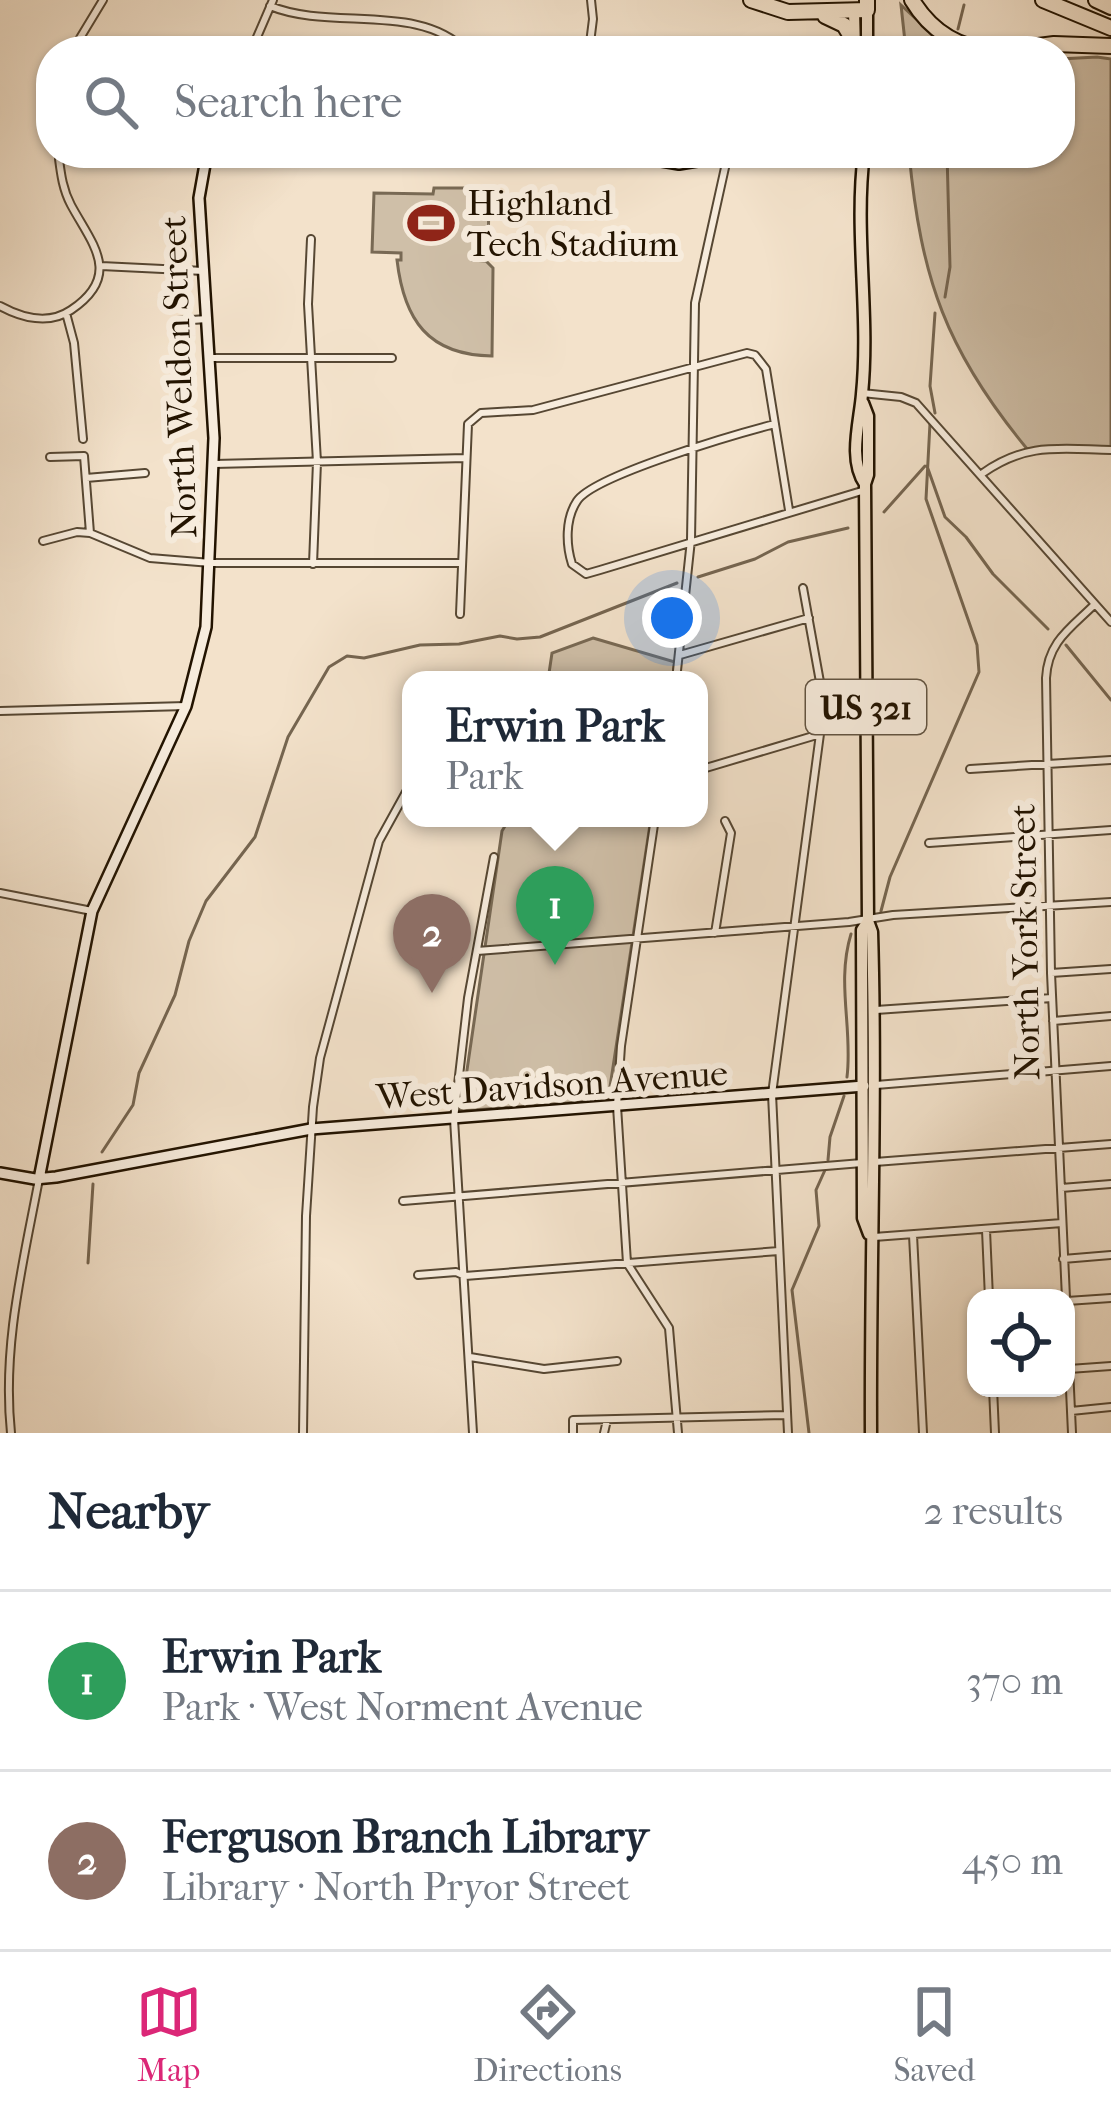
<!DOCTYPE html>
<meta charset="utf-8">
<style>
:root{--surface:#fff;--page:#f6f6f7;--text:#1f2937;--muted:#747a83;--line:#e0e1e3;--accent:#db2777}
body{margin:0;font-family:"IM FELL French Canon",serif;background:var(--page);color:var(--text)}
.controls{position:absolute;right:36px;bottom:36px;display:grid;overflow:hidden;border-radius:24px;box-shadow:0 3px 9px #0004}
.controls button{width:108px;height:108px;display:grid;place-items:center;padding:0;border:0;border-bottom:3px solid var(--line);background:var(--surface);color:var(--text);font:60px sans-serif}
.you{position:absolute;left:672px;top:618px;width:42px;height:42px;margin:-30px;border:9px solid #fff;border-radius:50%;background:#1a73e8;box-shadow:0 0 0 18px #1a73e833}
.badge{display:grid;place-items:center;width:78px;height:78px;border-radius:50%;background:var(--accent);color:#fff;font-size:39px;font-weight:700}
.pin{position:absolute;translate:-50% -99px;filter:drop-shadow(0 3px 6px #0008)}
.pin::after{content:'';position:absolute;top:63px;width:42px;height:36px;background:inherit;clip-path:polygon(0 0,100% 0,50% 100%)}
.popup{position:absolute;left:402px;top:671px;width:306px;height:156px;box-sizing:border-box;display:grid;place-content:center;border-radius:24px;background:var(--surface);filter:drop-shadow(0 3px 9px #0005);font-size:39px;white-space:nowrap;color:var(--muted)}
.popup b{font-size:45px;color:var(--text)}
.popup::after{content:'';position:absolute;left:50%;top:100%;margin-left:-24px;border:24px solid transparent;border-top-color:var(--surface)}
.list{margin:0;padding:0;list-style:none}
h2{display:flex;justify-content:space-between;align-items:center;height:156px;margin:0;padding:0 48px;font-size:51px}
h2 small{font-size:39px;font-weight:400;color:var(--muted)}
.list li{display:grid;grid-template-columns:78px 1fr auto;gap:36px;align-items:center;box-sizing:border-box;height:180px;padding:0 48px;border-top:3px solid var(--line)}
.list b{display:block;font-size:45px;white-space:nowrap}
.list p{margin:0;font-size:39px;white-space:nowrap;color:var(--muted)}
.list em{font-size:39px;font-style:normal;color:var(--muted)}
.icon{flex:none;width:66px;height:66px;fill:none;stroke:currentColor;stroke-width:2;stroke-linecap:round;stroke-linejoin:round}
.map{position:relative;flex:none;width:1111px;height:1433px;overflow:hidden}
.search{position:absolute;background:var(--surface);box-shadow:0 3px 9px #0004;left:36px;right:36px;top:36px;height:132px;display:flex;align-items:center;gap:30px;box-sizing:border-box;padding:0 42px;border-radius:48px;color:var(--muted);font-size:45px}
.sheet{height:516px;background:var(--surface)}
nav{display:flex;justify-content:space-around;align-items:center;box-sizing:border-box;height:168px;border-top:3px solid var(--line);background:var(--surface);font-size:33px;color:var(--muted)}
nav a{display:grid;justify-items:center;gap:6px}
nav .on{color:var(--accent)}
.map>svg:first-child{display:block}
.green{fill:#cfbfa8;stroke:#786954;stroke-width:3}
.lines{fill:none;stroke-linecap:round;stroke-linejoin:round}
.stream{stroke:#756550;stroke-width:3}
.street-casing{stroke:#564733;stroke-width:10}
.secondary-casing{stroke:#221300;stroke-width:14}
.primary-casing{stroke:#221300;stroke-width:15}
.highway-casing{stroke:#221300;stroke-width:18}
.street{stroke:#f7ecdd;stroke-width:6}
.secondary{stroke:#f7ecdd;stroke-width:9}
.primary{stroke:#f3e2cb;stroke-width:10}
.highway{stroke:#f3e2cb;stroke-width:14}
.labels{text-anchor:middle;stroke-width:12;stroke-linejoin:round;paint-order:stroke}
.shield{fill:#f7ecdd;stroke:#625442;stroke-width:3}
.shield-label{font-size:33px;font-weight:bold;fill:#221300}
.poi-label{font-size:36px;fill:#221300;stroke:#f7ecdd;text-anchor:start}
.street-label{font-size:36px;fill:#221300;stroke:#f7ecdd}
</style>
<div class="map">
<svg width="1111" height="1433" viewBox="0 0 1111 1433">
<rect width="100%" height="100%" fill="#f3e2cb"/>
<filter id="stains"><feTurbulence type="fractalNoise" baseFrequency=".00167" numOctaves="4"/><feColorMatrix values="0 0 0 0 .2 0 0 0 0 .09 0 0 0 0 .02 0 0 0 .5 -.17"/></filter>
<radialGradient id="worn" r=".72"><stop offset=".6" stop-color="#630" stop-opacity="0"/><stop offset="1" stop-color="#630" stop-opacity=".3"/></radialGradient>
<path class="green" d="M901,5L941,42L957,51H906Z
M1097,57L1111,59V450H1028C946,351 921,279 909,153H1060V59Z
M434,188H477V193H489L488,258L471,260L486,261L493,268L492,356C428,355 404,320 397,260H401V253L372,252L374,193L433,194Z
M593,638L675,662L672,680H548L552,653Z
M510,818H651L608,1100L461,1111L502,831Z"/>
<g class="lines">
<path class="stream" d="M958,29L964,5
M945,297L950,267L947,153
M935,413L930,386L935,313
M927,466L945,517L966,537L993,574L1048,629
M884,512L925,466
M698,577L755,559L788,542L848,528
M1066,645L1111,700
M881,911L890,877L979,672L977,645L926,499L930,423
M847,1077C853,1029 836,983 851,934
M102,1152L133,1105L139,1073L175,995L189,941L206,901L255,837L288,737L329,667L347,656L364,658L420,645L459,644L500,636L517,639L540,637L677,583
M828,1160L830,1137L844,1096
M88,1263L93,1184
M809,1433L792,1290L819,1226L816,1190L825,1170"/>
<defs>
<path id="street" d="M270,6C331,31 420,2 466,51
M80,38L103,0
M251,51L273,0
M589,51L593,19L591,0
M311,239L308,304L317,462L313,564
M101,266L204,271
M0,306C22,318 49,325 71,310C123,275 92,244 71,205C63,190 61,175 59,159
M66,313L74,343L83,439
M177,321L207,319
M210,358H392
M862,393L901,397L916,403L1111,622
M775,424C740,433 594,475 577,501C565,519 566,545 572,564L586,574L600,570L865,490
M50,457L84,456L90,533
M214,464L466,458
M983,473C1027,442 1060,449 1111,450
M86,478L145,473
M43,541L77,532L90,533L150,558L211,563H461
M460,614L468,424L481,413L533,410L747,353L755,355L766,369L789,510
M680,655L809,618
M676,680L691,540L695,303L728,154
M0,711L186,706
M970,769L1111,760
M699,770L820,734
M655,818L621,1046L617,1106L627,1263L669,1328L678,1433
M929,843L1111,830
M0,893L92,911
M715,933L731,833L725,821
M477,951L849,922L893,915L1111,902
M1051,973L1111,969
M876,1010L1052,998
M1053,1021L1111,1016
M876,1085L1111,1066
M875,1162L1111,1144
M1061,1188L1111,1184
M403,1201L862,1163
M986,1230L989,1298
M913,1235L923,1433
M874,1237L1062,1223
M1063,1259L1111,1255
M418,1275L456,1272L465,1276L779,1251
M1066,1298L1051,973L1046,678C1048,641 1071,628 1095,604
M1067,1301L1111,1298
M1066,1302L1072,1433
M470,1357L544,1369L617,1361
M1069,1369L1111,1366
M993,1388L995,1433
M1071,1411L1111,1407
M11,1433C2,1346 23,1264 39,1179
M303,1433L306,1216L313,1107L320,1058L379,841L411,783
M473,1433L454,1119L468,998L494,857
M573,1433V1420L786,1415
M604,1433L607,1420
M788,1433L772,1094L824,704L803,588"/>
<path id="secondary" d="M615,153L679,164L746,153
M787,153L862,156
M0,1173L35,1179L56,1177L311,1129L864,1086
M39,1179L92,911L186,706L206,627L214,438L199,198L207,153"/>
<path id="primary" d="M867,10V51
M854,11L855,51
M864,153C854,232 870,314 862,394C860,421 848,460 865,484L868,921L872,932C877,1099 870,1266 871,1433
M863,403L868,416V475L865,484
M868,921L862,930L863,1218L869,1234"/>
<path id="highway" d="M751,0L788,12L867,10V0
M912,0C930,30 958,48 993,51
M1043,0L1111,28
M1096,0L1111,7
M825,16L844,25L855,43
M999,51L1054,44L1111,46"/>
</defs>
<use href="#street" class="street-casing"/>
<use href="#secondary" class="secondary-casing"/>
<use href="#primary" class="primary-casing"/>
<use href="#highway" class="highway-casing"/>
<use href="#street" class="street"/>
<use href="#secondary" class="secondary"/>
<use href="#primary" class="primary"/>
<use href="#highway" class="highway"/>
</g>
<defs>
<symbol id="stadium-bare" viewBox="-9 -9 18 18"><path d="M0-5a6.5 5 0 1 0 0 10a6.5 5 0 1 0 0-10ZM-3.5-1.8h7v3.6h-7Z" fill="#8f2418" stroke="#f7ecdd" stroke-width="2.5" paint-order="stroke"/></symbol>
</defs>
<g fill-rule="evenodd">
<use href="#stadium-bare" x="398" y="190" width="66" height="66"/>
</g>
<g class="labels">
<rect class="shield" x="806" y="680" width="120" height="54" rx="9"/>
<g class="shield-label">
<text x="866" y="719">US 321</text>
</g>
<g class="poi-label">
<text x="467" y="215">Highland<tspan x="467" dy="41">Tech Stadium</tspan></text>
</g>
<g class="street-label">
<text transform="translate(178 377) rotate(-92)" y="13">North Weldon Street</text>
<text transform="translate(1024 942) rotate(-91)" y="13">North York Street</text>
<text transform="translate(552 1084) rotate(-4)" y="13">West Davidson Avenue</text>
</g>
</g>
<rect width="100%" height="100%" filter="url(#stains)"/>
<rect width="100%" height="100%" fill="url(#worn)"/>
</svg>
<div class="controls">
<button><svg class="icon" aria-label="locate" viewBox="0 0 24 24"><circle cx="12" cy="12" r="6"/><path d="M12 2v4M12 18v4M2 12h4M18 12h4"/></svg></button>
</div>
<div class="you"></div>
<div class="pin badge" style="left:555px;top:965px;background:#2e9e5b">1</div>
<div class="popup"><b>Erwin Park</b>Park</div>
<div class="pin badge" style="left:432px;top:993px;background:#8d6e63">2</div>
<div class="search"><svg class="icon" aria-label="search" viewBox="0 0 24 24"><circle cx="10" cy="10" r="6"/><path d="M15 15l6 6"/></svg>Search here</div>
</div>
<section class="sheet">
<h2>Nearby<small>2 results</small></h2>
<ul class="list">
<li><span class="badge" style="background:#2e9e5b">1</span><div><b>Erwin Park</b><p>Park · West Norment Avenue</p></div><em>370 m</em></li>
<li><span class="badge" style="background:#8d6e63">2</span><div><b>Ferguson Branch Library</b><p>Library · North Pryor Street</p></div><em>450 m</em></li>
</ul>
</section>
<nav>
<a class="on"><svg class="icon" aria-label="map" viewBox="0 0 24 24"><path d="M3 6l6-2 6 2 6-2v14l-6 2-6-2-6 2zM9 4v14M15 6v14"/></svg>Map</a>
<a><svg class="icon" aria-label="directions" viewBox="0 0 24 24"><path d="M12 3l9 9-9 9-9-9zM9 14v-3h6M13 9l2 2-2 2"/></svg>Directions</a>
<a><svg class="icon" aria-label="saved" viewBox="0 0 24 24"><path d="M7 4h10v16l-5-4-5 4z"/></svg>Saved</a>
</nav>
